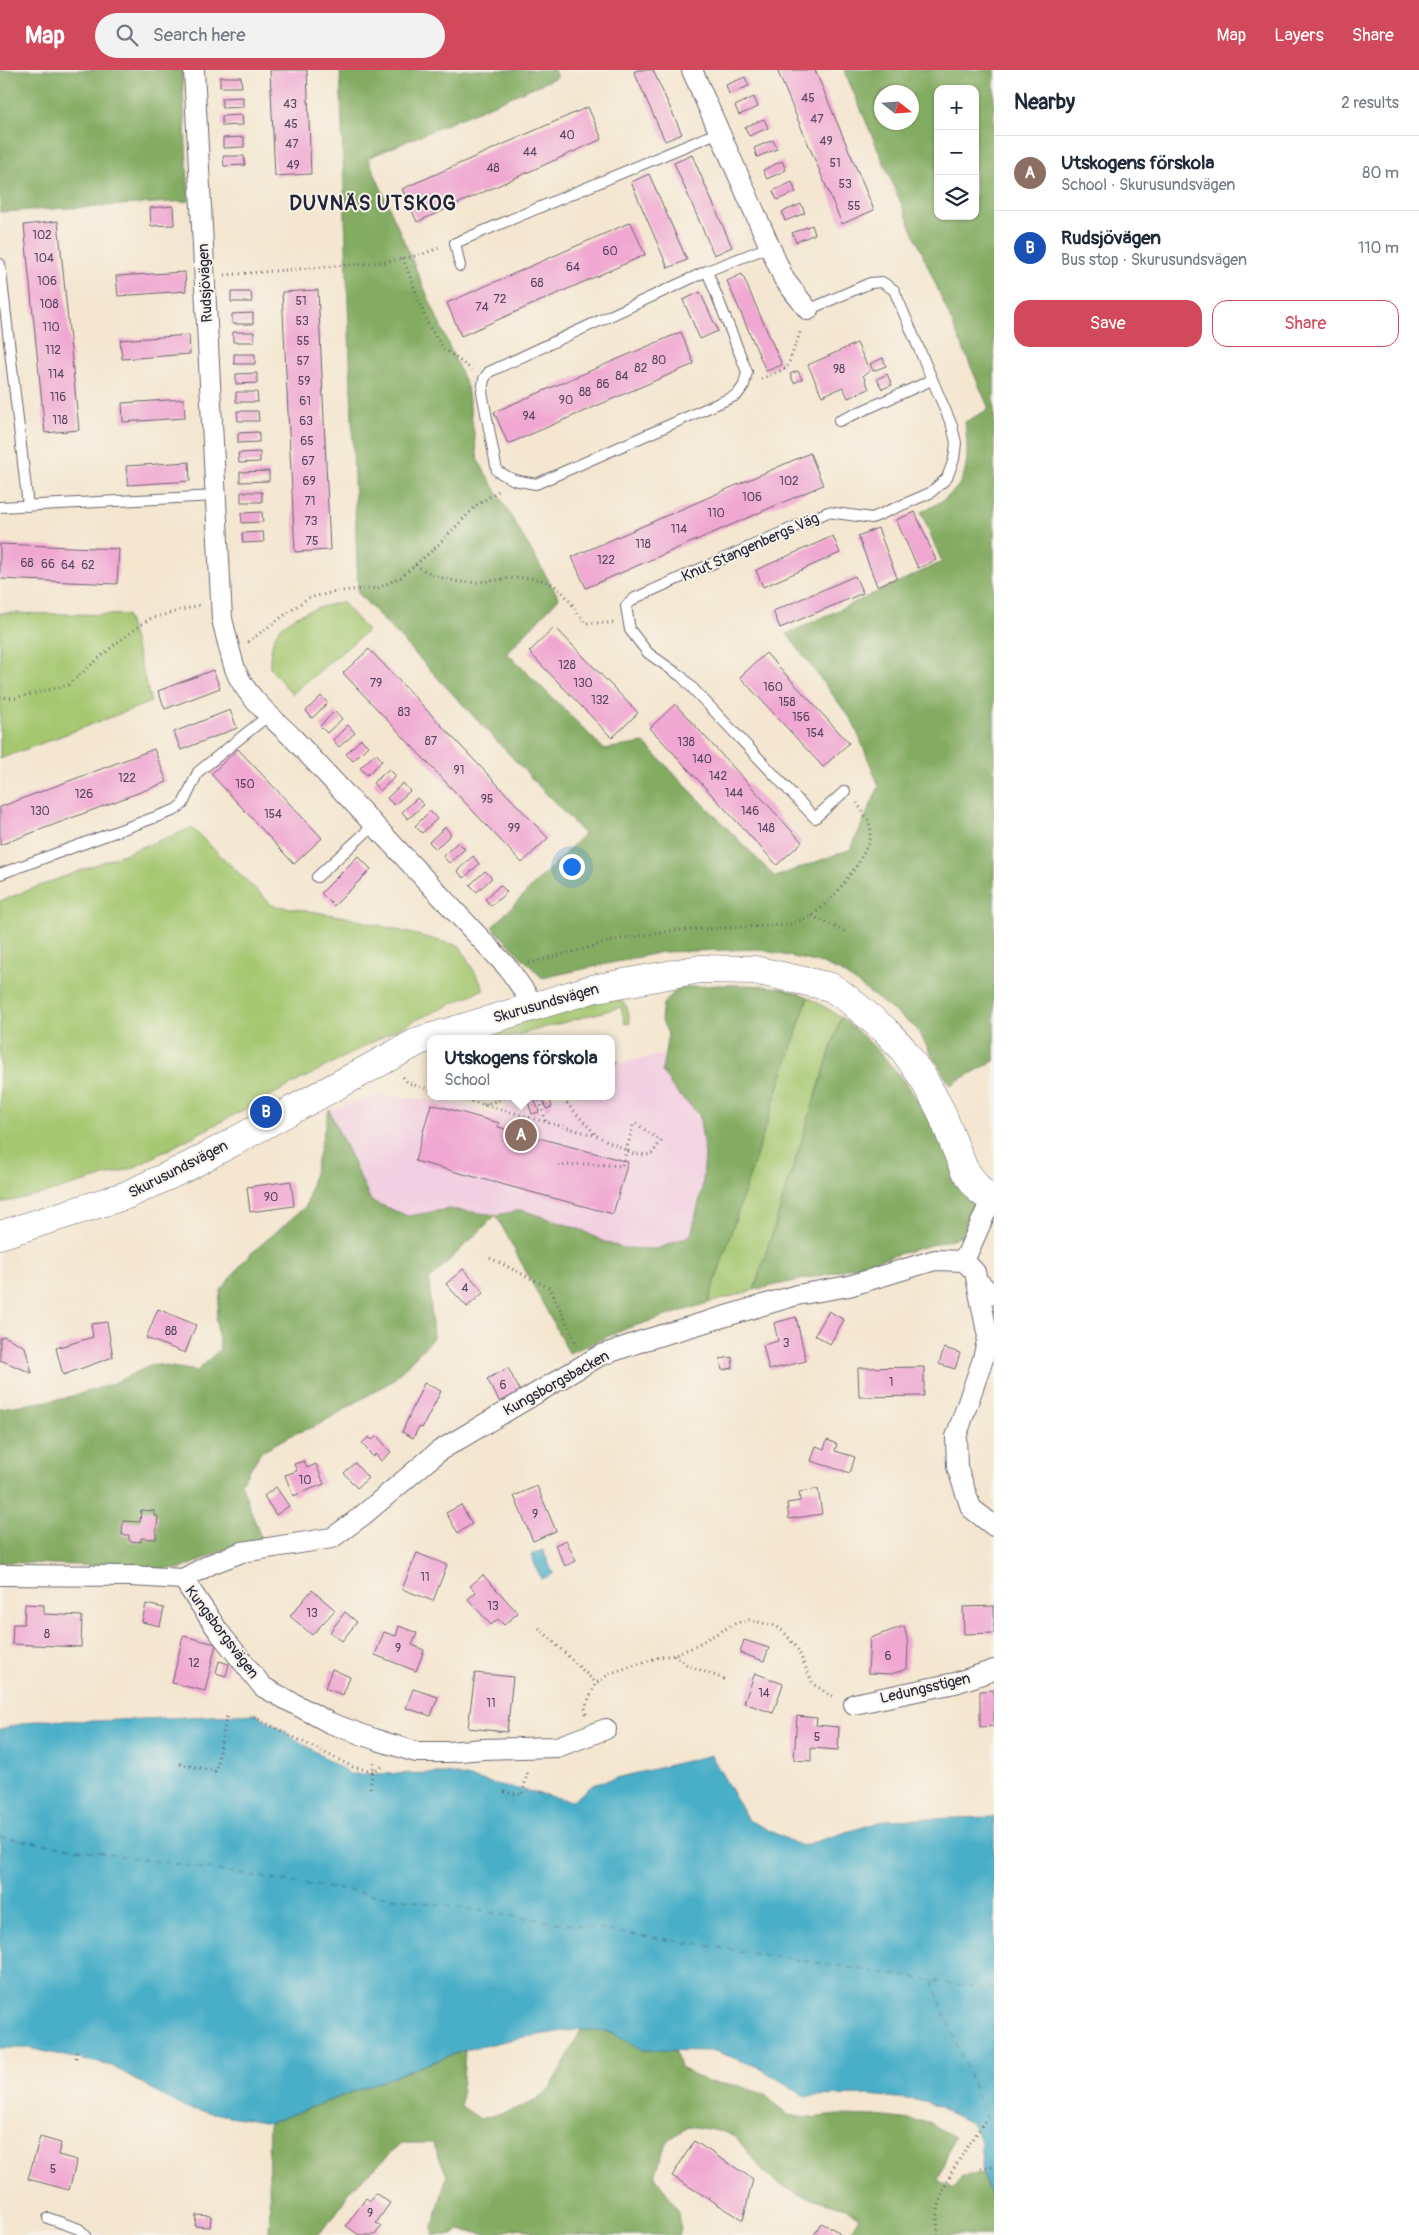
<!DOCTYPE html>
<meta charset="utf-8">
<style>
:root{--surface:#fff;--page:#f2f2f3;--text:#1f2937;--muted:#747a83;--line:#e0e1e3;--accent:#d1495b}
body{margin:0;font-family:Pangolin,sans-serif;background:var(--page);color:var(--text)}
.controls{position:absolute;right:15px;top:15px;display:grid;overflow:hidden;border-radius:10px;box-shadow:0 1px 4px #0004}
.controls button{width:45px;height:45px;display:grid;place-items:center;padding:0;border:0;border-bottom:1px solid var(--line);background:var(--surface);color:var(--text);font:25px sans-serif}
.compass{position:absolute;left:874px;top:15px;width:45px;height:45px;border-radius:50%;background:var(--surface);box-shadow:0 1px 4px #0004;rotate:107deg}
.you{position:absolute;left:571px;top:796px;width:18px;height:18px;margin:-12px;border:4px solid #fff;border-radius:50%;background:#1a73e8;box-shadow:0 0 0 8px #1a73e833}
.badge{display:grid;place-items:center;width:32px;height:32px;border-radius:50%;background:var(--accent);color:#fff;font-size:16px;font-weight:700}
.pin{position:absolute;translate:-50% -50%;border:2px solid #fff;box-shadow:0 1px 5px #0006}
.popup{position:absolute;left:427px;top:965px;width:188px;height:65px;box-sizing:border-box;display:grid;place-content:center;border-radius:10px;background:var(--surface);filter:drop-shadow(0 1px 4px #0005);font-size:16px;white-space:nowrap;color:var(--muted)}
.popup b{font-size:19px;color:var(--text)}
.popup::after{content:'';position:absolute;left:50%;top:100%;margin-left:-10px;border:10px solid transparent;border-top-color:var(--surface)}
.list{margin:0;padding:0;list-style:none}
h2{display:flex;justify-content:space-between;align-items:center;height:65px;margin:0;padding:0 20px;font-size:21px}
h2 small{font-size:16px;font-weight:400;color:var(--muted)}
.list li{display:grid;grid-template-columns:32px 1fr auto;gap:15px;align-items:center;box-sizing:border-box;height:75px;padding:0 20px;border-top:1px solid var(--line)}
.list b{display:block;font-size:19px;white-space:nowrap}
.list p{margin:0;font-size:16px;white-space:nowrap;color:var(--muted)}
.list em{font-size:16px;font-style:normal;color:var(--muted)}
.actions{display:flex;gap:10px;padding:15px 20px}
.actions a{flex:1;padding:11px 0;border:1px solid var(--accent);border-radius:15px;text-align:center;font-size:18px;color:var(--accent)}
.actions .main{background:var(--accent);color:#fff}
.icon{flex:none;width:28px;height:28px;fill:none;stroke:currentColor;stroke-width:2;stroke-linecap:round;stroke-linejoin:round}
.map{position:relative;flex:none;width:994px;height:2165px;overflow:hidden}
header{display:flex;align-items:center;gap:30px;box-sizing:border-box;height:70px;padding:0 25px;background:var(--accent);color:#fff}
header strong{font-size:24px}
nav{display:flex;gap:28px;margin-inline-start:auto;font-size:18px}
.search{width:350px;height:45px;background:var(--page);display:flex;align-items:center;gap:12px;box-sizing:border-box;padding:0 18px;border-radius:28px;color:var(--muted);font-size:19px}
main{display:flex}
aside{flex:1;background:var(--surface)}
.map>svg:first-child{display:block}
.built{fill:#f2cfe1}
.green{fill:#a4c770;stroke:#637456}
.forest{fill:#83ac62;stroke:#52674e;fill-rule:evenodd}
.water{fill:#49afc8;stroke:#366882}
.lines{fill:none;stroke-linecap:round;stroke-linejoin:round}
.ferry{stroke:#325a73;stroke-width:1;stroke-dasharray:6 5;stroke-linecap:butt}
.building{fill:#f0a8d2}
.lane-casing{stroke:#6c676f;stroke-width:12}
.street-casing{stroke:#6c676f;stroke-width:22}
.secondary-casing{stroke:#6c676f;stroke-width:29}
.path{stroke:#6c676f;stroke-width:3;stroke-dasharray:1 4;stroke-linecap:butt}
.lane{stroke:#fff;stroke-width:10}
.street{stroke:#fff;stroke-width:20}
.secondary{stroke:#fff;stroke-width:28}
.path-bridge{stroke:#6c676f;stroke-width:3;stroke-dasharray:1 4;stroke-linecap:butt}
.labels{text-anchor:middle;stroke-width:4;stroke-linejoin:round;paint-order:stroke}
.number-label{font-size:12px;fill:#564461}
.street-label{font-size:15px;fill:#22223b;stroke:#f7f3e8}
.district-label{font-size:20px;font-weight:bold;letter-spacing:1px;fill:#22223b;stroke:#f7f3e8}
</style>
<header>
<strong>Map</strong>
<div class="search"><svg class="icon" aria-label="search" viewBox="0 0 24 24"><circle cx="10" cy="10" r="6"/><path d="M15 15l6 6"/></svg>Search here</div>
<nav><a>Map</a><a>Layers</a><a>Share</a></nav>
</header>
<main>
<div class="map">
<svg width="994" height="2165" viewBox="0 0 994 2165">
<rect width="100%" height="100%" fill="#f7f3e8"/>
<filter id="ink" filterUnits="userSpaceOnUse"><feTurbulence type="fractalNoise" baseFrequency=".02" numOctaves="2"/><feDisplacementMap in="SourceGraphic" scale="10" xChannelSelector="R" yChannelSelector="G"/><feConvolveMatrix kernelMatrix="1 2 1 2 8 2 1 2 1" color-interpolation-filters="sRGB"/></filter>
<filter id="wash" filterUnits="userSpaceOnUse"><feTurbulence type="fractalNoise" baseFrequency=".0096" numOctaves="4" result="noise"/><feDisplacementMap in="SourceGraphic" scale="20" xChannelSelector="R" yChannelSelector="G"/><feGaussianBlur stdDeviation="1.12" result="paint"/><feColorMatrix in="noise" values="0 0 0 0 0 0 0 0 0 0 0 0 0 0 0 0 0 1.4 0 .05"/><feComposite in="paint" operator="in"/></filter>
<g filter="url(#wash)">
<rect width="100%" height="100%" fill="#f4e6d0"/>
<path class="built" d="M666,984L662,1001L675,1021L699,1044L705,1085L702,1120L691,1165L657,1179L623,1178L602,1171L582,1160L522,1140L496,1145L449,1139L408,1146L371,1131L329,1040L383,1025L461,1034L497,1045L508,1032L524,1026H611V995Z"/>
<path class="green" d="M342,532L367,561L292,624L270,598C270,591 270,582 272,575C278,545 317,538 342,532Z
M0,543L127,545L151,632L0,689Z
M192,758L272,835L346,847L460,876L484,919L399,958L133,1098L46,1123L0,1133V831Z
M808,927L841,947L754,1220L708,1233Z
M615,928C628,932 628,941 630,953L625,954L621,937L502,969H462L539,943Z"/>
<path class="forest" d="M0,0H182L189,131L0,142Z
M340,0H554L557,7L368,88L467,317L478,390L559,528L507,583L604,679L644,673L775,807L851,779L879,716L853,652L787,564L942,492L921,442C969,420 970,401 965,352L989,339L844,0H994V991L950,1015L916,958L854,911L839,901L820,893L757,879L662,882L542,908L492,857L584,764L358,523ZM938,19H975V146H938ZM882,22H912V52H882Z
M718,915C748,915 780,914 808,927L708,1233L628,1258L569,1283L496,1145L429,1210L433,1268L392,1311L318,1355L291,1365L262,1381L241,1413L261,1468L235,1475L181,1499L0,1492V1338L62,1329L112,1314L153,1294L197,1301L220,1279L216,1250L221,1220L247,1187L306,1136L329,1040L371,1131L408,1146L449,1139L496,1145L522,1140L582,1160L602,1171L623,1178L657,1179L691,1165L702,1120L705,1085L699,1044L675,1021L662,1001L668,964L661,949L663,934L678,918Z
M841,947C907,999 937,1060 977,1132L962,1166L832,1203L754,1220Z
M581,1959L613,1963L643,1980L675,1979L680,1997L707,2012L739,2016L764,2024L788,2045L808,2048L839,2045L876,2046L929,2052L954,2067L938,2110L953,2119L962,2106L983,2104L994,2138V2165H849L859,2147L846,2138L801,2125L784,2117L766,2105L736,2067L724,2062L689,2056L666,2072L655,2106C664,2120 688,2148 679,2165H545L520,2158L489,2165L459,2160L452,2165H433V2156L447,2105L433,2073H402L352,2118L333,2148L317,2165H269C271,2128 267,2091 269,2053L465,1980L461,2036L480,2049C497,2044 529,2037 542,2026C555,2016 573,1976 581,1959Z"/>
<path class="water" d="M543,1480L553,1504L541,1509L531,1485Z
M257,1644L350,1704L447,1703L572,1731L596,1713L711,1685L748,1750L801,1776L886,1750L994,1747V2138L981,2098L982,2072L971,2053L925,2031L868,2025L805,2026L758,1997L715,1981L643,1980L613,1963L577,1959L519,1968L465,1980L269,2053L185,2038L112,1996L28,1978H0V1659L38,1650L95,1651Z"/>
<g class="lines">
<path class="ferry" d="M0,1767L994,1920
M932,1911L986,2049L994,2042"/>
</g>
<g id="blocks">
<path class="building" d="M270,0H307L311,104L275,106Z
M637,0H653L682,64L665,71L634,2Z
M777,0H815L874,140L842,154Z
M220,7H241L242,17H220Z
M745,7L749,16L729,24L726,15Z
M243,27V37L222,38V28Z
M754,27L758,37L739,45L735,36Z
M588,37L602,69L417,152L402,119Z
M242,45L243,55L222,56V46Z
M764,49L768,58L749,66L745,57Z
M244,67V77L223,78V68Z
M773,70L777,79L757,87L754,78Z
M692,85L732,177L714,185L674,93Z
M223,86H244L245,95L224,96Z
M782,91L786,100L767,109L763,100Z
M649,104L687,190L668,198L631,112Z
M792,112L796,122L777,130L773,121Z
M801,134L805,143L785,151L782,142Z
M173,136L174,155L151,156L150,138Z
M58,151L79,360L45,363L24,155Z
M631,152L645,185L461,266L447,233Z
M812,155L815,164L796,172L792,163Z
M185,202L186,221L118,226L116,206Z
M742,204L782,295L766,301L727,211Z
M318,220L330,480L295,482L282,222Z
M231,222H251L252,232H231Z
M700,222L718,261L700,269L683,230Z
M253,243V254H232V244Z
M233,262H254V272H233Z
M681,262L694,294L508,374L494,342Z
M189,265L190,284L122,289L120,270Z
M857,273L870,302L863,305L869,319L848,328L843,317L822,326L808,295Z
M234,284H255V294H234Z
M883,288L886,296L873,301L870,294Z
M798,301L802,309L794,313L790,304Z
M257,303V313L236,314V304Z
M887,304L892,315L882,319L877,309Z
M236,322H257L258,332H236Z
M184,329L185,348L123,352L122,333Z
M237,341H258L259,351H238Z
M259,362V372L238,373V363Z
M260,382V392L239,393L238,383Z
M810,383L823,415L586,518L572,487Z
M189,392L190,411L128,415L126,396Z
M269,401V411L240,412V402Z
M241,422H262V432H241Z
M262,442L263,452L242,453L241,443Z
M915,442L936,490L918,498L896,450Z
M878,458L897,508L877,516L858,466Z
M263,462L264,472L243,473L242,463Z
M833,466L840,483L763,517L756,500Z
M0,474L119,479L117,514L0,509Z
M855,506L863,523L780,558L773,541Z
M555,557L638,643L612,668L529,582Z
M369,579L548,768L522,793L343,603Z
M766,583L849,673L823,697L740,607Z
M213,600L220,618L165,639L158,621Z
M321,626L328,633L312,648L306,641Z
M675,634L802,772L777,795L650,658Z
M230,640L237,658L181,680L174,662Z
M335,641L342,649L327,663L320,656Z
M348,655L355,663L339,677L333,670Z
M361,669L368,676L353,691L346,684Z
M154,679L167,712L0,775V737Z
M238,679L322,768L294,794L211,704Z
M376,683L382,691L367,705L360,698Z
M389,699L396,706L380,721L373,713Z
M403,713L410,721L394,735L387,728Z
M417,728L424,735L408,749L402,742Z
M430,741L437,749L422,763L415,756Z
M445,757L451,764L436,779L429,772Z
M458,772L465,779L449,793L443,786Z
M358,786L371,799L334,836L321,823Z
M473,786L479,794L464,808L457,801Z
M485,801L492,808L477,822L470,815Z
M500,815L507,822L491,836L485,829Z
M542,1026H549L552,1037L546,1039Z
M534,1027L539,1042L532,1044L527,1029Z
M431,1034L499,1053L498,1057L628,1092L613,1144L415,1091Z
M291,1111L294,1136L250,1142L247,1117Z
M463,1199L484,1222L467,1237L446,1214Z
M158,1239L196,1255L185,1283L146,1268Z
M829,1241L844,1250L830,1274L815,1265Z
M796,1247L806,1291L769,1300L763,1275L778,1271L774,1253Z
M107,1252L113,1287L63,1305L56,1278L93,1267L91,1254Z
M4,1266L25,1277L32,1303L0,1290V1268Z
M944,1278L960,1283L955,1299L939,1294Z
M732,1287L733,1298L722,1300L720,1289Z
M924,1297V1326L859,1327L858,1298Z
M508,1298L520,1321L500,1332L487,1309Z
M424,1313L441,1321L422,1358L419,1357L413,1368L402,1362Z
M377,1366L391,1382L381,1391L375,1384L373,1387L362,1373L369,1367L372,1370Z
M827,1370L837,1374L835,1381L855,1387L850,1403L811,1391L816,1376L824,1379Z
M304,1391L307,1398L316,1394L324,1414L293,1426L285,1405L297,1401L294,1394Z
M355,1393L368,1408L357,1418L344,1403Z
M537,1416L556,1461L533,1471L514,1426Z
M276,1417L289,1436L276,1445L264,1426Z
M818,1419L822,1444L789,1449L787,1433L800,1431L799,1422Z
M461,1435L472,1454L458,1463L446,1443Z
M141,1440L154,1441V1446H158L156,1469L141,1468V1472L129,1471V1465H122L123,1451L140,1452Z
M566,1470L576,1491L565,1496L555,1475Z
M417,1483L447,1495L433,1531L402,1519Z
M483,1505L518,1543L504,1555L498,1549L491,1555L468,1529L476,1522L470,1516Z
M312,1520L335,1540L312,1565L290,1546Z
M25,1534L44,1535V1544L82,1546L81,1577L12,1574L13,1554H24Z
M146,1534L164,1538L160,1556L142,1552Z
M994,1536V1563L964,1564L963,1537Z
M345,1542L357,1552L342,1571L330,1562Z
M399,1556L417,1563L412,1575L424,1580L416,1601L375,1585L384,1562L396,1566Z
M904,1556L908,1573L907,1599L891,1604L868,1603L870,1568Z
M183,1566L216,1574L205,1621L172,1613Z
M744,1570L769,1578L764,1591L740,1583Z
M219,1591L229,1594L226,1606L216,1603Z
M332,1599L350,1607L343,1625L325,1618Z
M475,1603L513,1607L507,1662L468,1658Z
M755,1603L783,1614L773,1643L744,1633Z
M413,1619L438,1627L431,1646L406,1638Z
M994,1620V1656L980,1657V1621Z
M797,1646L817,1648L816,1655L839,1657L838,1680L811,1678V1691L794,1690Z
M40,2067L61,2073L58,2085L77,2090L69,2120L28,2109Z
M694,2071L753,2109L743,2150L672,2106Z
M375,2123L390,2133L376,2153L381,2156L375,2165H359L346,2156L366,2128L370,2131Z
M196,2145L211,2146L210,2157L195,2156Z
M821,2153L839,2162L838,2165H814Z"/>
</g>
</g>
<g filter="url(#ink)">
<use href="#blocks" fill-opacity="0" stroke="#6c676f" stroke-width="1"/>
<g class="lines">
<defs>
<path id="lane" d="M0,194L28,436
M460,196L455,173L719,62
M707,201L489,302L484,309L482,322L497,401L514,410L536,414L737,325L744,315L747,302L707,201L769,177
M808,240L870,213L882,212L894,220L952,356L956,373L954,389L947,408L930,423L872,448L828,442L635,528L626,536L630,560L648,583L682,607L815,748L845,721
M839,351L932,310
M0,437L216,426
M0,804L175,740L183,734L198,702L269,645
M317,807L375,754
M978,1205L990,1216L994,1229
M48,2148L79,2159L85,2165"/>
<path id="street" d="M194,0L222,549C226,565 230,583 235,599C245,626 273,648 293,668L508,898L534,935
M692,0L784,209L808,240
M991,1130L964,1191L975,1202L988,1267L983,1289L956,1367L957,1397L971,1438L994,1456
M0,1505L131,1506L183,1509L219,1562L263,1617L330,1653L377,1670L416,1682H449L483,1679L557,1677L606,1659
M183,1509L211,1494L242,1482L332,1468L362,1446L439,1381L599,1286L645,1270L797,1225L849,1216L935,1190L964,1191
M854,1634L955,1613L994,1600"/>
<path id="secondary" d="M0,1165L127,1125L187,1097L419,971L592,919L700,899L754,900L831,917L848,929L885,960L902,978L923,1008L940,1039L964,1099L979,1120L994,1131"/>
</defs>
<use href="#lane" class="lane-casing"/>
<use href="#street" class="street-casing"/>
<use href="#secondary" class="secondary-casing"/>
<path class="path" d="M403,188L428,255L444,279L472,300
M225,205L385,192L420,185L439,178
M761,309L787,298L801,260
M415,495C430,504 444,510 462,512C493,515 524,499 553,515C566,522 576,541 585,553H614
M248,572L308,528L339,521L378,518L401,507L434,479L477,435L498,421
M0,627L15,628L68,615L119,571L149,549L200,535
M812,846L846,862
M529,893L621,869L678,860L787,855L812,846L833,827L858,794L868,774L871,761L869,752L857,733
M611,994L620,991
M403,1007L408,1013L431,1020
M452,1026L597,1066L634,1084L651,1085L661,1071L634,1052
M538,1026L546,1052
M560,1026L597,1066
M484,1035L510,1026
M490,1188L550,1218L577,1275
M539,1558L596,1613
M674,1585L687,1595L724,1609
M586,1644L585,1637L596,1613L611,1603L660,1587L673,1585L691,1578L736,1553L749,1550L776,1556L785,1563L798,1580L813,1614L835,1628
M254,1647L353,1697L373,1701L384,1696
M180,1694L215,1701L227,1645
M370,1718L374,1692
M504,1722L522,1725L528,1700
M76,1988L77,1981
M981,2098L994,2097
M938,2165C932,2119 963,2086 986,2049"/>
<use href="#lane" class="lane"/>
<use href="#street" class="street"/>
<use href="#secondary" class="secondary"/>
<path class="path-bridge" d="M558,1096L582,1094L622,1096L634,1052"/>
</g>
</g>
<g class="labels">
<g class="number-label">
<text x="808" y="32">45</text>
<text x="290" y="38">43</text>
<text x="817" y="53">47</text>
<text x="291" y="58">45</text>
<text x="567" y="69">40</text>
<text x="826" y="75">49</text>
<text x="292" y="78">47</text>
<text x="530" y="86">44</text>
<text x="835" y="97">51</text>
<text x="293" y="99">49</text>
<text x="493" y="102">48</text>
<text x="845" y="118">53</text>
<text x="854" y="140">55</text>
<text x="42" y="169">102</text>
<text x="610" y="185">60</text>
<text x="44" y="192">104</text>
<text x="573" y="201">64</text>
<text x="47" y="215">106</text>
<text x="537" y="217">68</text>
<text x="500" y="233">72</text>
<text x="301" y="235">51</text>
<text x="49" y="238">108</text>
<text x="482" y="241">74</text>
<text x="302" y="255">53</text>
<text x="51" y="261">110</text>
<text x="303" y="275">55</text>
<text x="53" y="284">112</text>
<text x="659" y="294">80</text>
<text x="303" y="295">57</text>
<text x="641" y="302">82</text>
<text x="839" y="303">98</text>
<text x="56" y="308">114</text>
<text x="622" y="310">84</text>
<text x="304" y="315">59</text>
<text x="603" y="318">86</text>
<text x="585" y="326">88</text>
<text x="58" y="331">116</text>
<text x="566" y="334">90</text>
<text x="305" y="335">61</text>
<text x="529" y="350">94</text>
<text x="60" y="354">118</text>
<text x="306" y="355">63</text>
<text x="307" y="375">65</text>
<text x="308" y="395">67</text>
<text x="309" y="415">69</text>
<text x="789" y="415">102</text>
<text x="752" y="431">106</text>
<text x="310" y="435">71</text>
<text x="716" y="447">110</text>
<text x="311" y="455">73</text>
<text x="679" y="463">114</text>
<text x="312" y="475">75</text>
<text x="643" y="478">118</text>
<text x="606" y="494">122</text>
<text x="27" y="497">68</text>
<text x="48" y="498">66</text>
<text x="68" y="499">64</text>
<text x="88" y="499">62</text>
<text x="567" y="599">128</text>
<text x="376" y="617">79</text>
<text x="583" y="617">130</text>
<text x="773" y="621">160</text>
<text x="600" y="634">132</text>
<text x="787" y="636">158</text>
<text x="404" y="646">83</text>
<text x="801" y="651">156</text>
<text x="815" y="667">154</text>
<text x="431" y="675">87</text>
<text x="686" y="676">138</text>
<text x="702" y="693">140</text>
<text x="459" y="704">91</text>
<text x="718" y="710">142</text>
<text x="127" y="712">122</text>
<text x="245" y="718">150</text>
<text x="734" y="727">144</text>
<text x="84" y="728">126</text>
<text x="487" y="733">95</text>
<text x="40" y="745">130</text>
<text x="750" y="745">146</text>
<text x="273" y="748">154</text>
<text x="514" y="762">99</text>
<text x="766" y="762">148</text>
<text x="271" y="1131">90</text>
<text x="465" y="1222">4</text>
<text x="171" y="1265">88</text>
<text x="786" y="1277">3</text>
<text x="891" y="1316">1</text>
<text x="503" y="1319">6</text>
<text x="305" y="1414">10</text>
<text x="535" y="1448">9</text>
<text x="425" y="1511">11</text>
<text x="493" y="1540">13</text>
<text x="312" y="1547">13</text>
<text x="47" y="1568">8</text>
<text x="398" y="1582">9</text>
<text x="888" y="1590">6</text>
<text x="194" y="1597">12</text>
<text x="764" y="1627">14</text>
<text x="491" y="1637">11</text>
<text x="817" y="1671">5</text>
<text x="53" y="2103">5</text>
<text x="370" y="2147">9</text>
</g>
<g class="street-label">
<text transform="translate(205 213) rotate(-93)" y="5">Rudsjövägen</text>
<text transform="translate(750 477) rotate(-24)" y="5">Knut Stangenbergs Väg</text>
<text transform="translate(546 933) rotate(-16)" y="5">Skurusundsvägen</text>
<text transform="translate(178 1099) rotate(-27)" y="5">Skurusundsvägen</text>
<text transform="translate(556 1313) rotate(-29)" y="5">Kungsborgsbacken</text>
<text transform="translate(222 1562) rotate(53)" y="5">Kungsborgsvägen</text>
<text transform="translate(925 1618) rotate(-13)" y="5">Ledungsstigen</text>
</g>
<g class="district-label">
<text x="373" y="140">DUVNÄS UTSKOG</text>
</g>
</g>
</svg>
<div class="controls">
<button>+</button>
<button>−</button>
<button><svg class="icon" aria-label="layers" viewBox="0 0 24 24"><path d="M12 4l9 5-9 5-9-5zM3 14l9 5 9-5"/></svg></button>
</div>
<svg class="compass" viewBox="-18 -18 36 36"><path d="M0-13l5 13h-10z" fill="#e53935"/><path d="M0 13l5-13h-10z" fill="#747a83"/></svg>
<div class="you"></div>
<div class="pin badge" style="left:521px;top:1065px;background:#8d6e63">A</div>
<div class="popup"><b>Utskogens förskola</b>School</div>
<div class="pin badge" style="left:266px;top:1042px;background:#1a4fb4">B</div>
</div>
<aside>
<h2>Nearby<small>2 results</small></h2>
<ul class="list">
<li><span class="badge" style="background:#8d6e63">A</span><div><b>Utskogens förskola</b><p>School · Skurusundsvägen</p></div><em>80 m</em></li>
<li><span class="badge" style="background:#1a4fb4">B</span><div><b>Rudsjövägen</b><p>Bus stop · Skurusundsvägen</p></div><em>110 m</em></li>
</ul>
<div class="actions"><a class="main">Save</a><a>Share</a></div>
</aside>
</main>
